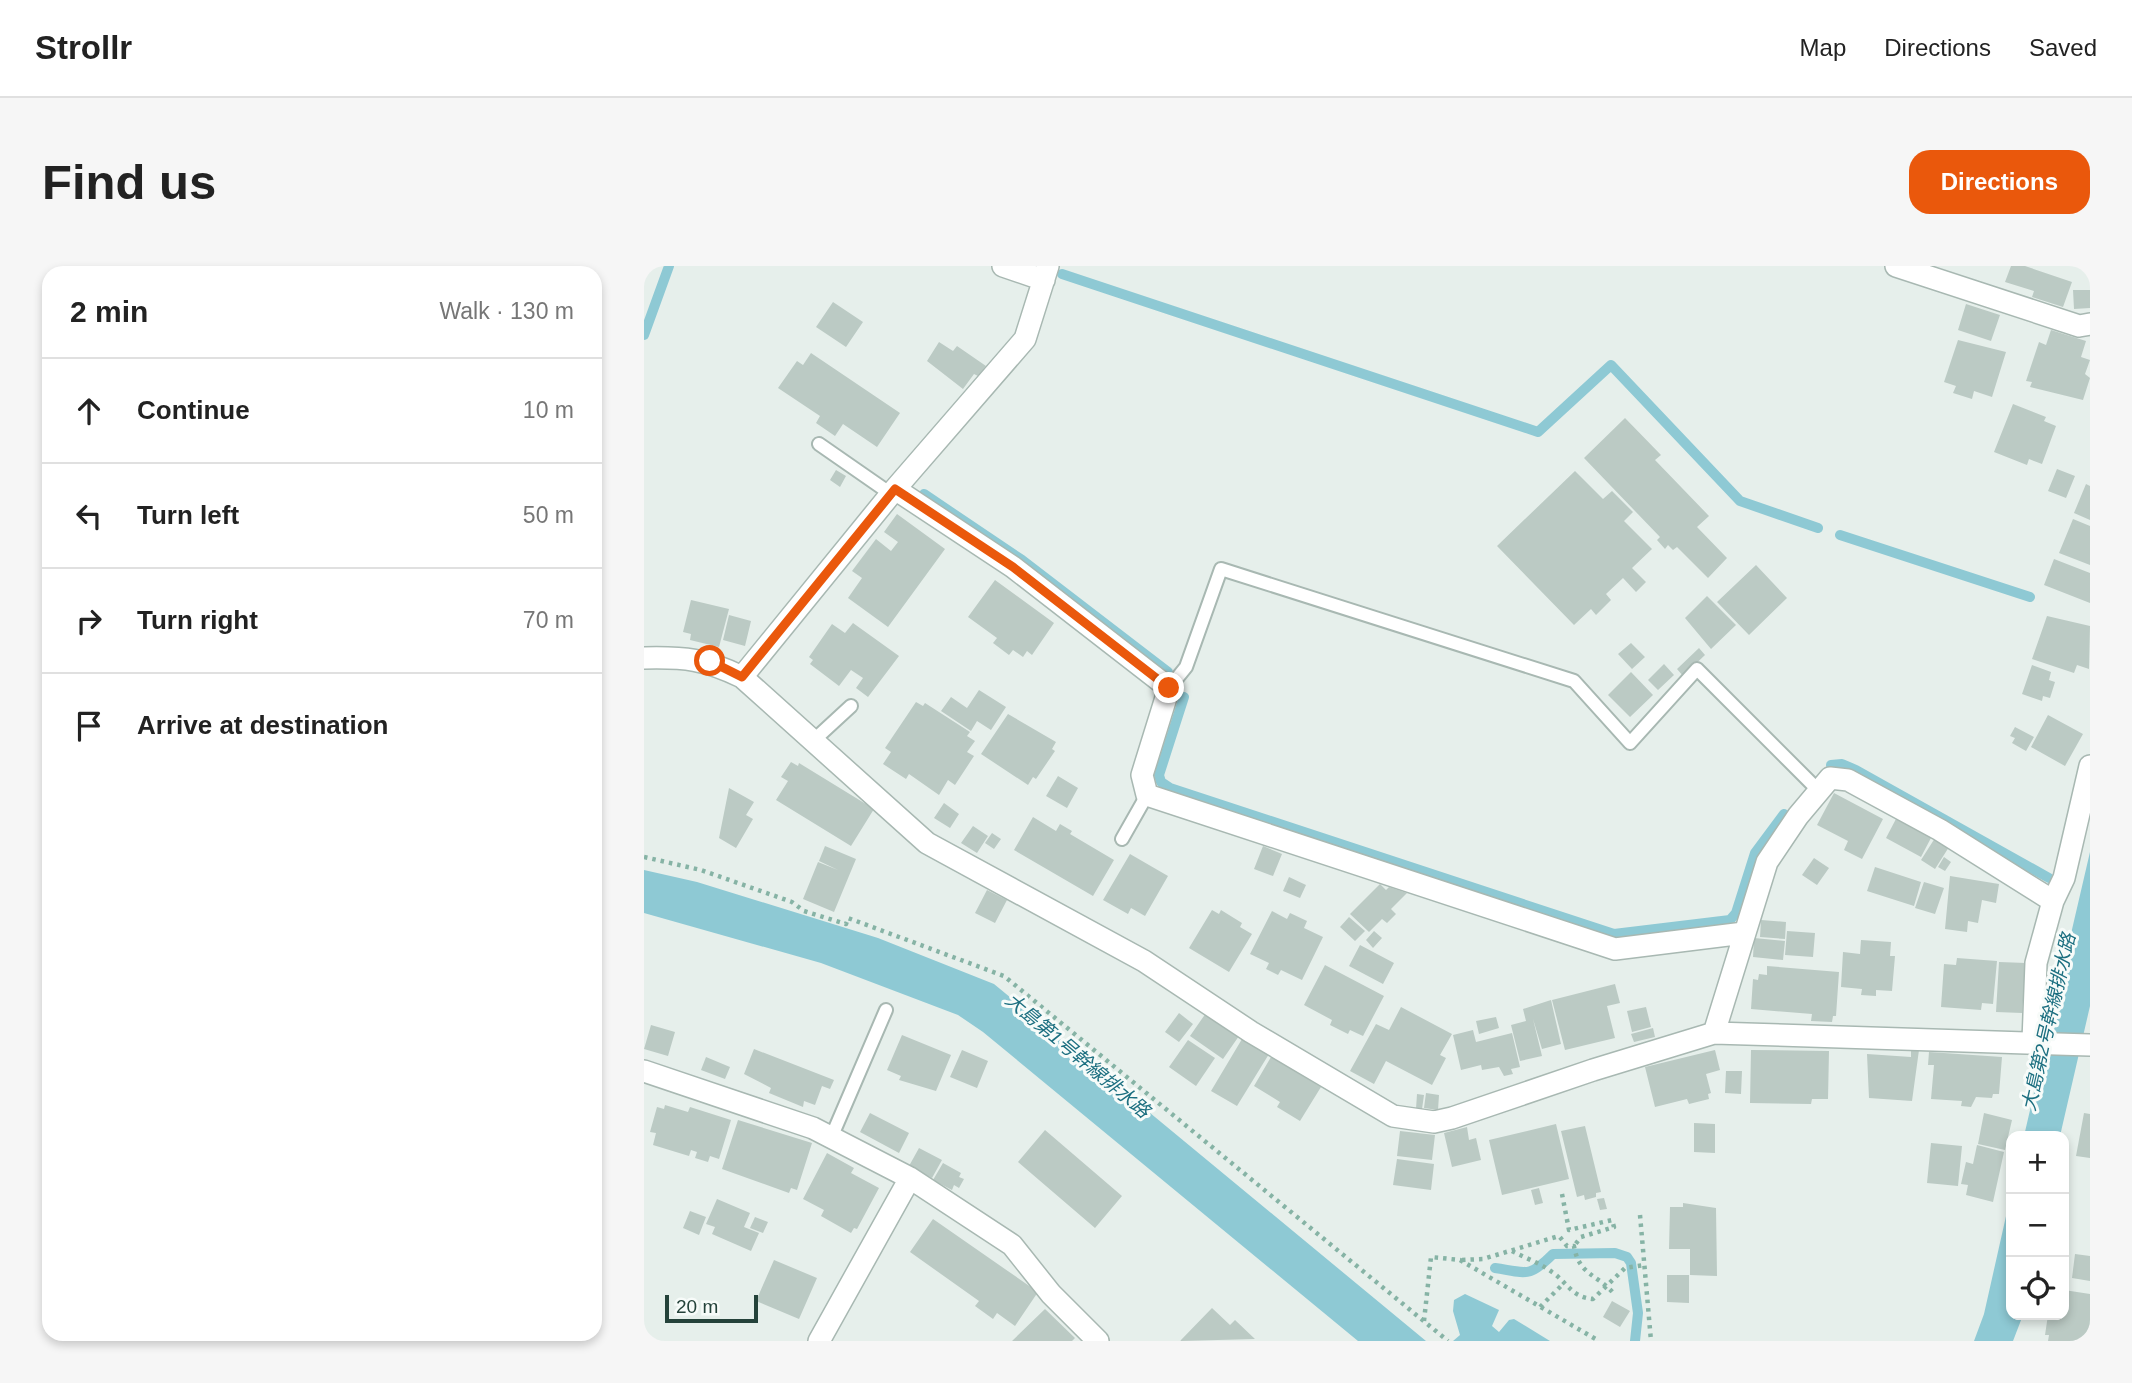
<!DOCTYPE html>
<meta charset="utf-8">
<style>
:root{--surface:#fff;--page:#f6f6f6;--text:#222;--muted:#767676;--line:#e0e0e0;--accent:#ea580c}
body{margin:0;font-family:Arial,"Noto Sans JP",sans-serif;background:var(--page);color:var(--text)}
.controls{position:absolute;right:21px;bottom:21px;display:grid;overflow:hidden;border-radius:14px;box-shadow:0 4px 10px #0003}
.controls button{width:63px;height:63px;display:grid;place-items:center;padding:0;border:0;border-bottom:2px solid var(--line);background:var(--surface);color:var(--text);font:35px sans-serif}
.scale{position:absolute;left:21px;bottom:18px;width:93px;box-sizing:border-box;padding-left:7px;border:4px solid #24423a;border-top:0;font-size:19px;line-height:24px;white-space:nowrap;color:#24423a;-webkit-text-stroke:5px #f7fbf9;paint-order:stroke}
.stop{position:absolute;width:21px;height:21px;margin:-16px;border:5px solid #ea580c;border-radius:50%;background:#fff}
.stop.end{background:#ea580c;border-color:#fff;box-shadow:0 2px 7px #0008}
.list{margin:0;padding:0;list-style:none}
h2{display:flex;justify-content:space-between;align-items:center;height:91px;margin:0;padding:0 28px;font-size:30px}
h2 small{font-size:23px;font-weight:400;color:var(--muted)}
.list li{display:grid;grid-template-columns:46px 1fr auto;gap:21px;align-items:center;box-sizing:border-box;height:105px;padding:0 28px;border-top:2px solid var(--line)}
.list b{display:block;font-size:26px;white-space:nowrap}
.list em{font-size:23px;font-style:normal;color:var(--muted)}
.icon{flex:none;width:38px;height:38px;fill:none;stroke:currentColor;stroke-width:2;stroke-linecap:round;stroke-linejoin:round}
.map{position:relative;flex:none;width:1446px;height:1075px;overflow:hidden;border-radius:21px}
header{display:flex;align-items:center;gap:42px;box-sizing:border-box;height:98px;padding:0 35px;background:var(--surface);border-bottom:2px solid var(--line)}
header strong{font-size:33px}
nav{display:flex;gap:38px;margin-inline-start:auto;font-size:24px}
.intro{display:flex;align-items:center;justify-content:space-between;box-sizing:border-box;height:168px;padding:0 42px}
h1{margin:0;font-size:49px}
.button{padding:18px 32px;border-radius:21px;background:var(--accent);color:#fff;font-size:24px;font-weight:700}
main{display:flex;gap:42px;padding:0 42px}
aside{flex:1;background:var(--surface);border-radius:21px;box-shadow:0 4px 10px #0003}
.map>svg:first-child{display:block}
.water{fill:#8ec9d4}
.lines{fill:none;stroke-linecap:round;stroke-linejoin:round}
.stream{stroke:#8ec9d4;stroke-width:10}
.building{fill:#bbcac4}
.lane-casing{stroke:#a8b8b2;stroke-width:16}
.street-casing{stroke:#a8b8b2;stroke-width:24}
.path{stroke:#86b3a5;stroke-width:4.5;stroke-dasharray:3.5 5;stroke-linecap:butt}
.lane{stroke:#fff;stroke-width:12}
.street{stroke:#fff;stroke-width:21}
.route{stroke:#ea580c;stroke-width:9}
.labels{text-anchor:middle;stroke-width:6;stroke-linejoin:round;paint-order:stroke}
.water-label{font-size:19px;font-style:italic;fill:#1c6f80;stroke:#f7fbf9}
</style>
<header>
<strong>Strollr</strong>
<nav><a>Map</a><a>Directions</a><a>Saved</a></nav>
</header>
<div class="intro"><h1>Find us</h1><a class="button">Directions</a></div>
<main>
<aside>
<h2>2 min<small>Walk · 130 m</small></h2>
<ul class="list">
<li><svg class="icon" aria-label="ahead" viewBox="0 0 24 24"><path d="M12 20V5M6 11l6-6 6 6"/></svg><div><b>Continue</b></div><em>10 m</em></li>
<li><svg class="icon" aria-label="left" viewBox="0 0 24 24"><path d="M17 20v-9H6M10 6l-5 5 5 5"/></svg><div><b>Turn left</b></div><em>50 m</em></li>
<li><svg class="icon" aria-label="right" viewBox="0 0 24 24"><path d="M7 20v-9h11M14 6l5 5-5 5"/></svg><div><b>Turn right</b></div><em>70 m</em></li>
<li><svg class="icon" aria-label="arrive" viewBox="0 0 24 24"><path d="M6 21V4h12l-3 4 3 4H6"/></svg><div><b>Arrive at destination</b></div></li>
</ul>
</aside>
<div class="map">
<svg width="1446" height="1075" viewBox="0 0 1446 1075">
<rect width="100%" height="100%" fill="#e6efeb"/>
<path class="water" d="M1446,586V740L1416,870H1380Z
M0,604L53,616L234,672L350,718L782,1075H714L339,766L314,749L177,697L0,647Z
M1367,928V1049H1379L1369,1075H1330L1340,1048Z
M821,1028L855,1044L848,1060L855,1066L865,1054L870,1053L906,1075H809L816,1069L809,1045L810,1034Z"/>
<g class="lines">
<path class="stream" d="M418,8L894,166L967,99L1096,235L1174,262
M0,69L25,0
M280,228L378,294L524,406
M1196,269L1386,331
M540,431L515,509L517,516L526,522L970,668L1086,654L1092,647L1111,587L1140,548
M1187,499L1198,498L1212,504L1405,612
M851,1002C883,1007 885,1012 909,988L971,987L983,991L987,997L994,1047L991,1075"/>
</g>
<path class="building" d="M1367,0H1381L1428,16L1419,41L1388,31L1390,25L1361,16Z
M1429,24H1446V42L1430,43Z
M189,36L219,56L202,81L172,61Z
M1322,38L1356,49L1347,75L1314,64Z
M1407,64L1442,75L1437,91L1446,94L1441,108L1446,112L1439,134L1386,121L1388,116L1382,115L1395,76L1402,79Z
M1314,74L1362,86L1348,131L1330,125L1328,133L1309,127L1312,120L1300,116Z
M295,76L309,85L313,80L342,100L334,110L330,108L319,123L283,95Z
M167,87L256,147L233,181L199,158L191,170L172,157L176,150L134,122L153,95L159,99Z
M1369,138L1402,151L1400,155L1412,160L1398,198L1385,193L1383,199L1350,186Z
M981,152L1017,189L1011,194L1065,250L1053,261L1083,292L1064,312L1033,281L1029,284L1024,279L1021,283L1013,274L1016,271L940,192Z
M1413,203L1431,210L1422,232L1404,225Z
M192,204L202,210L196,221L186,214Z
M931,205L959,233L968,225L989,246L980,255L1008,283L988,302L1002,316L992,326L979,312L962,328L967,334L952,349L947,343L930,359L853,280Z
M1442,218L1446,220V254L1430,247Z
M253,248L301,283L244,361L204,332L218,312L208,305L232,273L247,285L254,276L240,266Z
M1429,253L1446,260V299L1415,287Z
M1410,293L1446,307V337L1400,319Z
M1112,299L1143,332L1105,369L1073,336Z
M351,314L410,357L388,389L383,385L379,391L369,384L365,389L349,377L353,372L324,351Z
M1063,330L1092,359L1067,383L1041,352Z
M47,334L85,343L75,381L46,374L47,368L39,366Z
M85,349L107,355L101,380L79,374Z
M1403,350L1446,360L1445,403L1433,399L1430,407L1388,393Z
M209,357L255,390L224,431L212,422L219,412L207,404L195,420L166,398L169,394L165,391L188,358L201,367Z
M987,377L1001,391L988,403L974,388Z
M1055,382L1061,389L1039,410L1033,403Z
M1020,398L1030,409L1014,424L1004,414Z
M1388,399L1407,406L1405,414L1411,416L1406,432L1399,430L1398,435L1378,428Z
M987,406L1009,429L986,451L964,429Z
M335,424L362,441L347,464L333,455L327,465L297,445L307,431L323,442Z
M272,436L279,440L281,437L326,466L323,470L331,475L323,486L330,490L311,519L304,514L295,529L265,508L262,513L239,498L247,486L241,482Z
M364,448L412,476L408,483L411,485L392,513L389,511L384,519L337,488Z
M1404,449L1439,468L1421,500L1387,481Z
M1371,461L1390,471L1382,485L1368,477L1371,472L1366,470Z
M147,496L154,500L155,497L230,543L207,580L132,534L144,515L137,511Z
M414,510L434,522L423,542L402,530Z
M85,522L110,536L102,549L109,553L92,582L75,572Z
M1190,527L1239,553L1218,593L1200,584L1204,575L1173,559Z
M300,537L315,548L306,562L290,552Z
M389,551L412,565L416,558L428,565L426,568L470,594L449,630L370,584Z
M1253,551L1288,570L1277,591L1242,572Z
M329,560L344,570L333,587L317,577Z
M348,567L357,573L350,583L341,577Z
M1291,572L1305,581L1291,603L1277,594Z
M181,580L212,593L190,646L159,633L174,596L194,604L175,595Z
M619,580L638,588L629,610L610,603Z
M486,588L524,610L501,650L487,642L484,648L459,634Z
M1300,591L1307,596L1301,605L1294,601Z
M1170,592L1185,602L1173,619L1158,609Z
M1231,601L1277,616L1270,640L1223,625Z
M1306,610L1355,618L1352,637L1338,634L1334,657L1324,655L1323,666L1301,663Z
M645,611L662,619L656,632L639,625Z
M1280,616L1300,622L1291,648L1271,642Z
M736,618L742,624L745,621L763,627L747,643L752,648L743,657L738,653L725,666L706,648Z
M343,624L363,634L351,657L331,647Z
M568,644L575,648L577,644L598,657L596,661L608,668L585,706L545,682Z
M628,645L643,653L646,647L663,655L660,662L679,671L658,714L637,704L634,709L622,703L625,697L606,688Z
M705,651L721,665L711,675L696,661Z
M1117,654L1142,656L1141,673L1116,671Z
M730,665L738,672L729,682L722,674Z
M1143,665L1171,667L1169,691L1141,689Z
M1110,672L1141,675L1139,694L1109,691Z
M1217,674L1247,676L1246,690H1251L1248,725L1232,724V730L1217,729L1218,723L1197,721L1199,686L1216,688Z
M716,679L750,697L739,718L705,700Z
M1313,692L1353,695L1349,738L1338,737L1337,744L1297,741L1300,698L1312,699Z
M1355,696L1382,697L1378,747L1352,746Z
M681,699L740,730L719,770L706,764L704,768L686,759L688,754L660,739Z
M1123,700L1195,706L1192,750H1189L1188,756L1167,755L1168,748L1107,743L1109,713L1114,714L1115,708L1123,709Z
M971,718L976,737L963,740L971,772L921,784L908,734Z
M907,734L917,778L898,783L889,753L898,790L876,795L867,759L882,755L879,743Z
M757,741L808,768L796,789L802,792L788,819L742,795L730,818L706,805L732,758L745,764Z
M1002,741L1007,761L988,766L983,745Z
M535,747L549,758L535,776L521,766Z
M562,747L595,770L579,793L546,770Z
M852,751L855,762L835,768L832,755Z
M7,759L31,766L24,790L0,783Z
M1009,762L1011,771L990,776L987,768Z
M829,764L832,776L868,767L876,801L867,803L869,808L860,810L855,801L838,804L837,799L817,804L809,769Z
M258,769L307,789L292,825L255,814L257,810L243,804Z
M598,773L625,788L593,840L567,825Z
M544,774L571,792L552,820L525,801Z
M110,783L190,814L186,823L178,820L171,839L160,835L159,841L125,827L127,822L100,808Z
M318,784L344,795L333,822L306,811Z
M1071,784L1076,804L1062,808L1067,827L1064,828L1065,833L1045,838L1043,833L1011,841L1001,801Z
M1107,784L1185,785L1184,833H1168L1167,838L1106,837Z
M1267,784H1275L1268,835L1225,832L1223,788L1267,791Z
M1285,786L1358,791L1355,828H1349L1348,832L1332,831L1327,841L1317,840L1318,835L1287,833L1290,799H1284Z
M62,791L86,801L81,813L57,804Z
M627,791L677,821L656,855L633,841L636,836L610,820Z
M1082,805H1098L1097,828L1081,827Z
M782,827L795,829L794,844L780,842Z
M773,828L780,829L778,843H772Z
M21,839L44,846L46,841L87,854L75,893L66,890L64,896L51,892L53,886L47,884L45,890L9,879L12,867L6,866L13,841L20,843Z
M226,847L265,867L255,887L216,866Z
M1340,847L1368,854L1361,884L1334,878Z
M1440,847L1446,848V892L1432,890Z
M94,854L168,877L153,924L147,922L145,927L78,903Z
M1050,857L1071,858V887L1050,886Z
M912,858L925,913L858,929L845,874Z
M941,860L957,926L952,927V931L941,934L940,929L933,931L917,865Z
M823,861L825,874L832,872L837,894L808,901L800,867Z
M401,864L478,930L451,962L374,896Z
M756,865L791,869L788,894L753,890Z
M1287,877L1318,880L1314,920L1283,917Z
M1333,879L1360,886L1349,936L1322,929L1324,919L1317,918L1322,896L1329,898Z
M275,882L298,894L288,912L265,900Z
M183,887L210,902L207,907L235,922L213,963L210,962L207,967L177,950L180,944L159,933Z
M753,893L790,898L787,924L749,919Z
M299,897L317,907L315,911L320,913L315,922L310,919L308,924L289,914Z
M895,922L899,937L891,939L887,924Z
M960,932L963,943L956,944L953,933Z
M73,933L106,947L100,961L115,967L107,985L68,968L71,961L62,958Z
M1039,937L1072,942L1073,1010L1046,1009V983H1025L1026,941H1039Z
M46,945L62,951L55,969L39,962Z
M111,951L124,956L119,967L106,962Z
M289,953L394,1026L371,1060L353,1047L349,1053L331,1040L335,1035L266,986Z
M1431,988L1446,990V1015L1428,1012Z
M130,994L173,1012L155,1053L112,1035Z
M1023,1009H1045V1037L1023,1036Z
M1420,1024L1446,1028V1075H1404L1405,1069H1401L1404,1049H1420Z
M968,1035L986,1045L976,1061L959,1051Z
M568,1042L586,1059L591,1054L611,1073L536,1075Z
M401,1043L431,1072L428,1075H368Z"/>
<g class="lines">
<defs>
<path id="lane" d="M175,178L247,228
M525,422L542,401L577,303L930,415L986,477L1053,403L1175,525
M169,475L207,440
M478,573L503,529
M187,872L242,744"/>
<path id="street" d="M359,0L400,14
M1252,0L1435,60L1446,58
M251,223L369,301L525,422L498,509L503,529L971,683L1100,667
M0,392C41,391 61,393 98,411L283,577L500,695L607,766L749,850L790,856L808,852L949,804L1070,767L1446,779
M98,411L251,223L381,73L404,0
M1070,767L1123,596L1154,550L1186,512L1204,514L1296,564L1409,635
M1389,775L1392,697L1409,635L1420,612L1446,500
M0,805L169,862L266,912L368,979L407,1028L454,1075
M175,1075L266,912"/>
</defs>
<use href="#lane" class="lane-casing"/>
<use href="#street" class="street-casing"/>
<path class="path" d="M0,591L57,604L148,636L160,645L202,658L204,652L360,710L804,1075
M918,928L925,964L968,954L970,961L937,971L930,980
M996,949L1007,1075
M868,985C881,992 896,997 908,1006C924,1017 927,1031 949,1033L981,1002L1001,999
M818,994L839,993L915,970L923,980H930C935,1010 954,1008 971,1029
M896,1041L920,1017
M780,1055L787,991L816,994L955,1075"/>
<use href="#lane" class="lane"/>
<use href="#street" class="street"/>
</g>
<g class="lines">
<path class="route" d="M66,395L98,411L251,223L369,301L525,422"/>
</g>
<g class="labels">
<g class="water-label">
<text transform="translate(1404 756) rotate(-77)" y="7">大島第2号幹線排水路</text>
<text transform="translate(434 789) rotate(40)" y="7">大島第1号幹線排水路</text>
</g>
</g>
</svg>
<div class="controls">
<button>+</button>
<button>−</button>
<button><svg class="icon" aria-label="locate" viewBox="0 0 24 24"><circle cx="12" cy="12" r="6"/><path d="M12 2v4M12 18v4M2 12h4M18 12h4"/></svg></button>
</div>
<div class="scale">20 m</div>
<div class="stop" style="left:66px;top:395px"></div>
<div class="stop end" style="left:525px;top:422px"></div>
</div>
</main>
